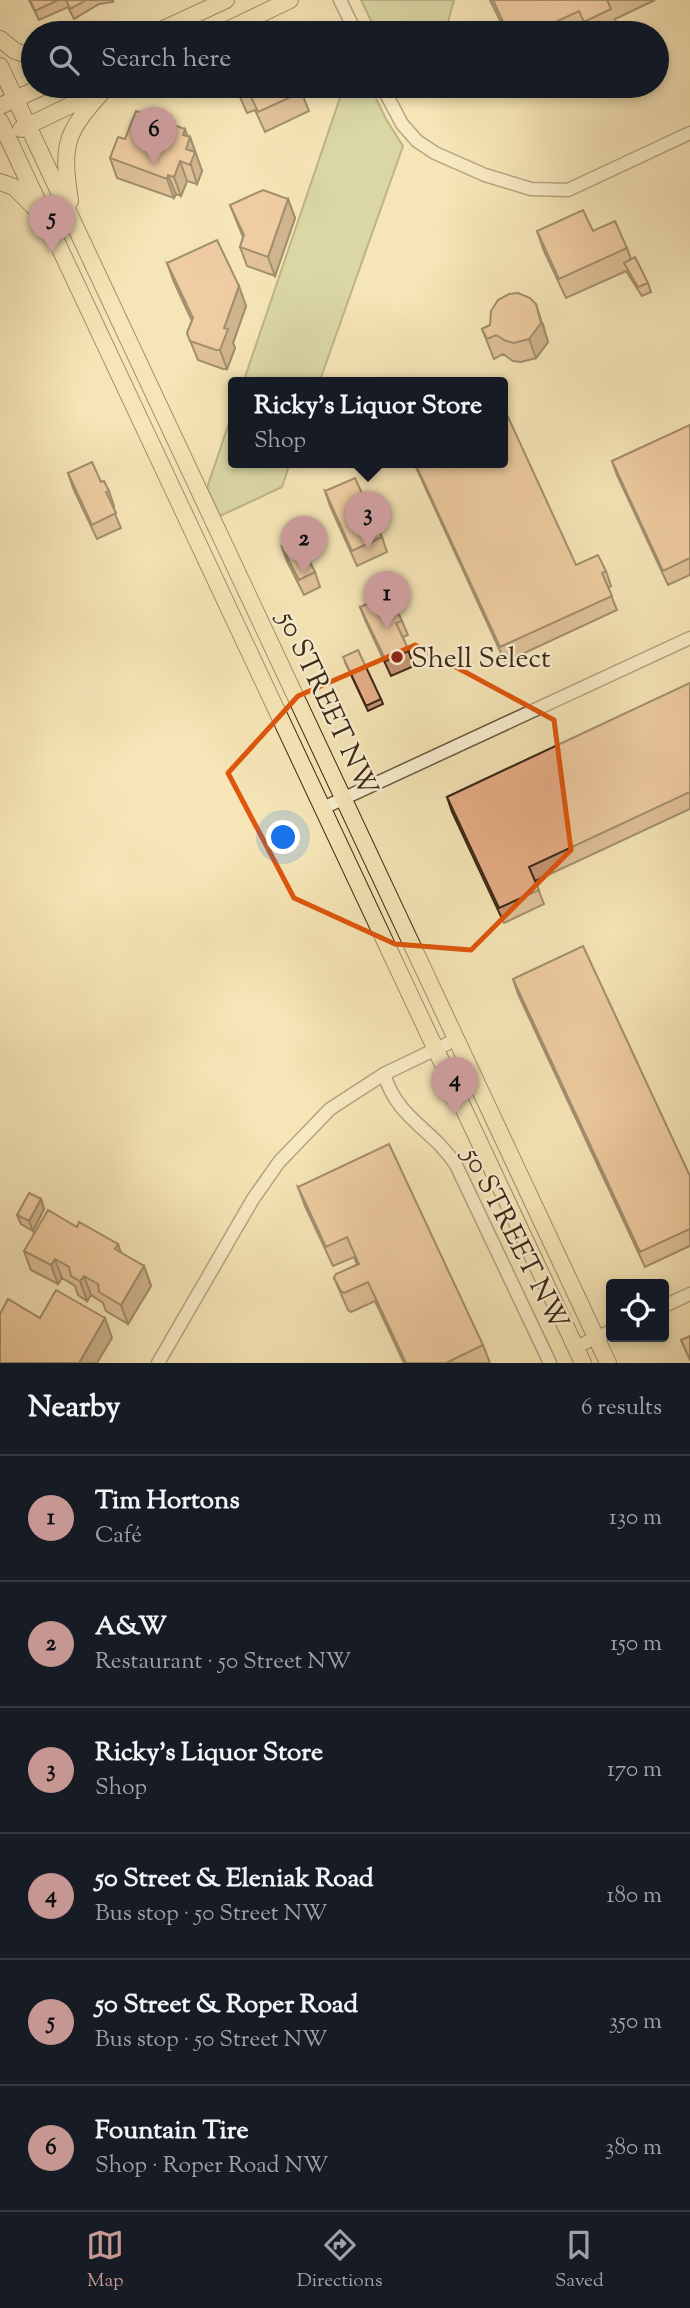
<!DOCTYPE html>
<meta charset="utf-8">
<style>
:root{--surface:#171b24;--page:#20242c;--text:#f1f3f6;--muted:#9ea1a6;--line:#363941;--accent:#c59692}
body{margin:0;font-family:"Sorts Mill Goudy",serif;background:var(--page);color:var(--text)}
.controls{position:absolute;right:21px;bottom:21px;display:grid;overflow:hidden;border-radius:7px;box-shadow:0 4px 10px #0003}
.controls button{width:63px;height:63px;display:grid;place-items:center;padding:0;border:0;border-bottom:2px solid var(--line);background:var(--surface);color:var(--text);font:35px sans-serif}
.you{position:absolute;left:284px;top:838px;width:24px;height:24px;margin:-18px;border:5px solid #fff;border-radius:50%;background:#1a73e8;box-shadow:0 0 0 10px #1a73e833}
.badge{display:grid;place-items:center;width:46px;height:46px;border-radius:50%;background:var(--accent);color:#111;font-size:23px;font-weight:700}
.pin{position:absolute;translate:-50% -58px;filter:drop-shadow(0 2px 4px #0008)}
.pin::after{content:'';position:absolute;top:37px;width:24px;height:21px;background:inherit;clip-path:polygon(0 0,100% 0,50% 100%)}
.popup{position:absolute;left:228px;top:377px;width:280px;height:91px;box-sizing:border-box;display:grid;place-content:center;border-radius:7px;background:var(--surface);filter:drop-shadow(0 2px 5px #0005);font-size:23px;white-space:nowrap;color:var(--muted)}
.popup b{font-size:26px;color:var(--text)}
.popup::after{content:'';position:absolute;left:50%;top:100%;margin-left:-14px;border:14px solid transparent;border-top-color:var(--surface)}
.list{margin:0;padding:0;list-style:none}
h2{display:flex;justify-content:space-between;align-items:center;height:91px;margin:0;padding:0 28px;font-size:30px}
h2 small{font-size:23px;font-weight:400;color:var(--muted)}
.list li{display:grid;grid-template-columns:46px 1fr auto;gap:21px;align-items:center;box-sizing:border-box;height:126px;padding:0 28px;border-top:2px solid var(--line)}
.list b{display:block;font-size:26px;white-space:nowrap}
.list p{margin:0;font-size:23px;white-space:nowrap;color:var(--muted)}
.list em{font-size:23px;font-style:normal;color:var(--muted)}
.icon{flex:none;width:38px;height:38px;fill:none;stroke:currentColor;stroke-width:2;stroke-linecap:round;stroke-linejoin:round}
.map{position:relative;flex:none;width:690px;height:1363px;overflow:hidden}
.search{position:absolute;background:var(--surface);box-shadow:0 4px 10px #0003;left:21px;right:21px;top:21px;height:77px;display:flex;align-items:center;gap:18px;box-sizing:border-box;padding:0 24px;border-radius:38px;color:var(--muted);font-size:26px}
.sheet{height:847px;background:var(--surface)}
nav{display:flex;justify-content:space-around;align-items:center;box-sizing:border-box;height:98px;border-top:2px solid var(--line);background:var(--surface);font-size:19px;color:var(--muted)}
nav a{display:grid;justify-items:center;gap:4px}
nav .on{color:var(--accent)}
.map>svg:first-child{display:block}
.green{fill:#b9c590;stroke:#7a7653;stroke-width:2}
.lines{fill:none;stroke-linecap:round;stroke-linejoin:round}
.minor-casing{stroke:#6a563e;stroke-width:15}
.major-casing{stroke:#3c2716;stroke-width:18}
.minor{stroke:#f8eed0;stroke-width:12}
.major{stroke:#f5e5b6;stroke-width:16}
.wall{fill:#c69574;stroke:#3c2716;stroke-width:2}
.shaded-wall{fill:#a1795e;stroke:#3c2716;stroke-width:2}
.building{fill:#e6ad87;stroke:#3c2716;stroke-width:2}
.marked{fill:none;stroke:#df560c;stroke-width:5;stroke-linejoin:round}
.poi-dot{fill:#8f2418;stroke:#f8eed0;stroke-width:2.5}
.labels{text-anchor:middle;stroke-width:5;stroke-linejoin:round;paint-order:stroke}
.poi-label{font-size:28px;fill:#3c2716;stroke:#f8eed0;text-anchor:start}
.street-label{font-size:28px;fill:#3c2716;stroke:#f8eed0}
</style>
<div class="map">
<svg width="690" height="1363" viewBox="0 0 690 1363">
<rect width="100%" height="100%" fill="#f5e5b6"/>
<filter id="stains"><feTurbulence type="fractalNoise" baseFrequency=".00286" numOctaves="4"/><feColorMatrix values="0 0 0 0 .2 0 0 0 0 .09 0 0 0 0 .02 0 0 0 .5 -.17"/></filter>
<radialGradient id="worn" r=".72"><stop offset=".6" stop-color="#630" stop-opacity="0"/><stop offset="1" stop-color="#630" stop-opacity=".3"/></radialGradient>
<path class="green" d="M361,0H454L445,33H377Z
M344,86H370L386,119L403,146L319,383H243Z
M233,411V463H290L282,487L220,516L207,488Z"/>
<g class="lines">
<defs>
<path id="minor" d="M340,0L356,33
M382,86L402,124L417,141L435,153L485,175L531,189L568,190L690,133
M323,808L690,638
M384,1074C398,1120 432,1128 456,1165L550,1363
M664,1306L690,1294
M576,1347L611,1331
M158,1363L253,1199L279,1162L330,1109L384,1074L457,1039"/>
<path id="major" d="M155,33L226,0
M221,33L290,0
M0,39L15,51L33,57
M0,66L608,1363
M0,106L44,86
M0,121L583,1363
M21,129L96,93
M0,182L14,187L36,209
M70,201C61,142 66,132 105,89"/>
</defs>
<use href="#minor" class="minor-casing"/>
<use href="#major" class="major-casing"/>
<use href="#minor" class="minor"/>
<use href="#major" class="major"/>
</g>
<path class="wall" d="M29,0H113V2L99,4L74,19L68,7L39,20Z
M490,0H655L615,19L618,29L608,33H588L586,30L580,33H506Z
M235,86H299L309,111L265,132L255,110L247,113Z
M188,136L190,137L202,171L197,184L187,181L181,196L176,194L174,198L117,178L110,158L125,139Z
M288,199L295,218L275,276L247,266L240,247L243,237L230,205Z
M537,231H593L627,248L631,259L648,283L651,292L642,296L626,271L566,298L544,251Z
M167,263L246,306L233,343L235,348L227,369H223L198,360L187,333L192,321L174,282Z
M543,324L548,342L536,358L521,362L513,361L503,354L494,359L482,329L490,325Z
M690,425V575L668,585L617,475L612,461Z
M414,463H503L576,565L606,571L611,586L608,588L617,610L505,662Z
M68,473L101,482L109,491L114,506L112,507L121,528L97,539L73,488Z
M325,491L382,537L387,552L357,566L330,506Z
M282,547L315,572L320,587L304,595L287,561Z
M360,607L402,621L408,635L403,637L414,666L391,676L366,622Z
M345,662L381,699L383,704L368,711Z
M690,683V809L535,881L544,904L504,923L452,812L447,797Z
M513,979L690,1176V1246L645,1267L518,994Z
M298,1187L483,1345L490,1363H404L375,1301L351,1312L348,1310L334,1278L357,1264L354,1257L333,1266L305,1206Z
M41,1199L44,1209L33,1231L21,1224L17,1215Z
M77,1227L118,1244L121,1253L144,1266L151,1286L128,1324L106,1311L103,1303L91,1295L87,1301L78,1295L75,1286L62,1278L58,1284L31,1270L24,1251Z"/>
<path class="shaded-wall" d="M185,129L189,140L190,137L202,171L197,184L186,149L183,135Z
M180,161L187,181L181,196L174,177Z
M168,175L176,194L174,198L167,179Z
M288,199L295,218L275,276L268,257Z
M239,286L246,306L233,343L235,348L227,369L220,350L224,328Z
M536,304L548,342L536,358L529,339Z
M41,1199L44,1209L33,1231L29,1221Z
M55,1259L62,1278L58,1284L51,1265Z
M144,1266L151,1286L128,1324L121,1305Z
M84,1276L91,1295L87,1301L80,1281Z
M105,1318L112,1338L97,1363H79Z"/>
<path class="building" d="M30,0H58L35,11Z
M66,0H86L70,9Z
M493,0H607L611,9L584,22L579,11L532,33H508Z
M305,26L309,33H289Z
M236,86H299L302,92L258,112L248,90L240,94Z
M136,111L185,129L183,135L190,137L186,149L195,152L190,165L180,161L174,177L168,175L167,179L110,158L118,137L125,139Z
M263,190L288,199L268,257L240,247L244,235L230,205Z
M583,210L593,231L615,221L627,248L559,279L537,231Z
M217,240L239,286L224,328L228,329L220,350H216L190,341L187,333L193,318L167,263Z
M635,257L648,283L638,287L624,263Z
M518,293L530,298L536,304L541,323L529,339L514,343L506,341L496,335L487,339L482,329L490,325L491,311L498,300L509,294Z
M503,406L576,565L598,555L606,571L602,573L612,596L500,647L415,463H503Z
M690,425V558L663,571L612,461Z
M92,462L101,482L104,481L109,491L106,492L116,513L92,525L68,473Z
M355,478L382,537L352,551L325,491Z
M298,539L315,572L299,580L282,547Z
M381,598L393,602L402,621L396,623L409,651L386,661L360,607Z
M358,650L381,699L366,706L343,657Z
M690,683V792L529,867L539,890L499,908L447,797Z
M583,946L690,1176V1229L640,1252L513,979Z
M389,1144L483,1345L446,1363H406L368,1282L344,1293L341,1291L334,1278L336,1274L359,1264L347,1237L326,1247L298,1187Z
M29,1193L41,1199L29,1221L17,1215Z
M48,1210L77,1227L79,1222L118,1244L115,1249L144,1266L121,1305L99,1292L98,1284L84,1276L80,1281L71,1276L69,1267L55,1259L51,1265L24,1251Z
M56,1290L105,1318L79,1363H0V1314L8,1299L40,1318Z
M690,1336V1360L681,1340Z"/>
<path d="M0 0H690V1363H0ZM415,645L554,720L571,850L471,950L395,944L294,898L228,773L298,696Z" fill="#f5e5b6" fill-opacity=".55" fill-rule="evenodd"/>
<path class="marked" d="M415,645L554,720L571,850L471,950L395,944L294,898L228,773L298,696Z"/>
<circle class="poi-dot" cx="397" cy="657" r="7"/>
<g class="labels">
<g class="poi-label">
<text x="411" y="667">Shell Select</text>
</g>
<g class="street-label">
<text transform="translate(329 703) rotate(65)" y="10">50 STREET NW</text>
<text transform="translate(517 1238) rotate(63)" y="10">50 STREET NW</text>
</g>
</g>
<rect width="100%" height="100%" filter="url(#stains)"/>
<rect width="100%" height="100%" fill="url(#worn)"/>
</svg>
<div class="controls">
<button><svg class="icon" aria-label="locate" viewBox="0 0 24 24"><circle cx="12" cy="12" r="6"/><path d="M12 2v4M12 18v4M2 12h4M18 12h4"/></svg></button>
</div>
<div class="you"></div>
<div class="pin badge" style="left:387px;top:629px">1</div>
<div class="pin badge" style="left:304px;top:574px">2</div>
<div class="pin badge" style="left:368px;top:549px">3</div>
<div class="popup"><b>Ricky's Liquor Store</b>Shop</div>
<div class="pin badge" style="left:455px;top:1115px">4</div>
<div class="pin badge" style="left:52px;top:253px">5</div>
<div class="pin badge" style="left:154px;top:165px">6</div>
<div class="search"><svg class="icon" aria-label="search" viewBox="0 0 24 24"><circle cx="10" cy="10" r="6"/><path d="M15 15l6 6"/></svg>Search here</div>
</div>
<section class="sheet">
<h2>Nearby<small>6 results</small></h2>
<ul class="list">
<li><span class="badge">1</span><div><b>Tim Hortons</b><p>Café</p></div><em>130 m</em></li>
<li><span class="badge">2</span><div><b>A&amp;W</b><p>Restaurant · 50 Street NW</p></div><em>150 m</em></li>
<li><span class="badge">3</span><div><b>Ricky's Liquor Store</b><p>Shop</p></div><em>170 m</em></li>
<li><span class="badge">4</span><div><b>50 Street &amp; Eleniak Road</b><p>Bus stop · 50 Street NW</p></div><em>180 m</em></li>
<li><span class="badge">5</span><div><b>50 Street &amp; Roper Road</b><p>Bus stop · 50 Street NW</p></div><em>350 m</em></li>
<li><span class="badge">6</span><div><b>Fountain Tire</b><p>Shop · Roper Road NW</p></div><em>380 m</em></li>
</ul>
</section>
<nav>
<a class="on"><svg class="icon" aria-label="map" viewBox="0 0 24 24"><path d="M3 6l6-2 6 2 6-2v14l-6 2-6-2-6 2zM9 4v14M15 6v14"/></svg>Map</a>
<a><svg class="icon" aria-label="directions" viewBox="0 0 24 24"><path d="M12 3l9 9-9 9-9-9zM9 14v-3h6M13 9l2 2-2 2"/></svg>Directions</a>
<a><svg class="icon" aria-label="saved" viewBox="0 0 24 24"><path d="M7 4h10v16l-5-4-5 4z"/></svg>Saved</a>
</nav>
